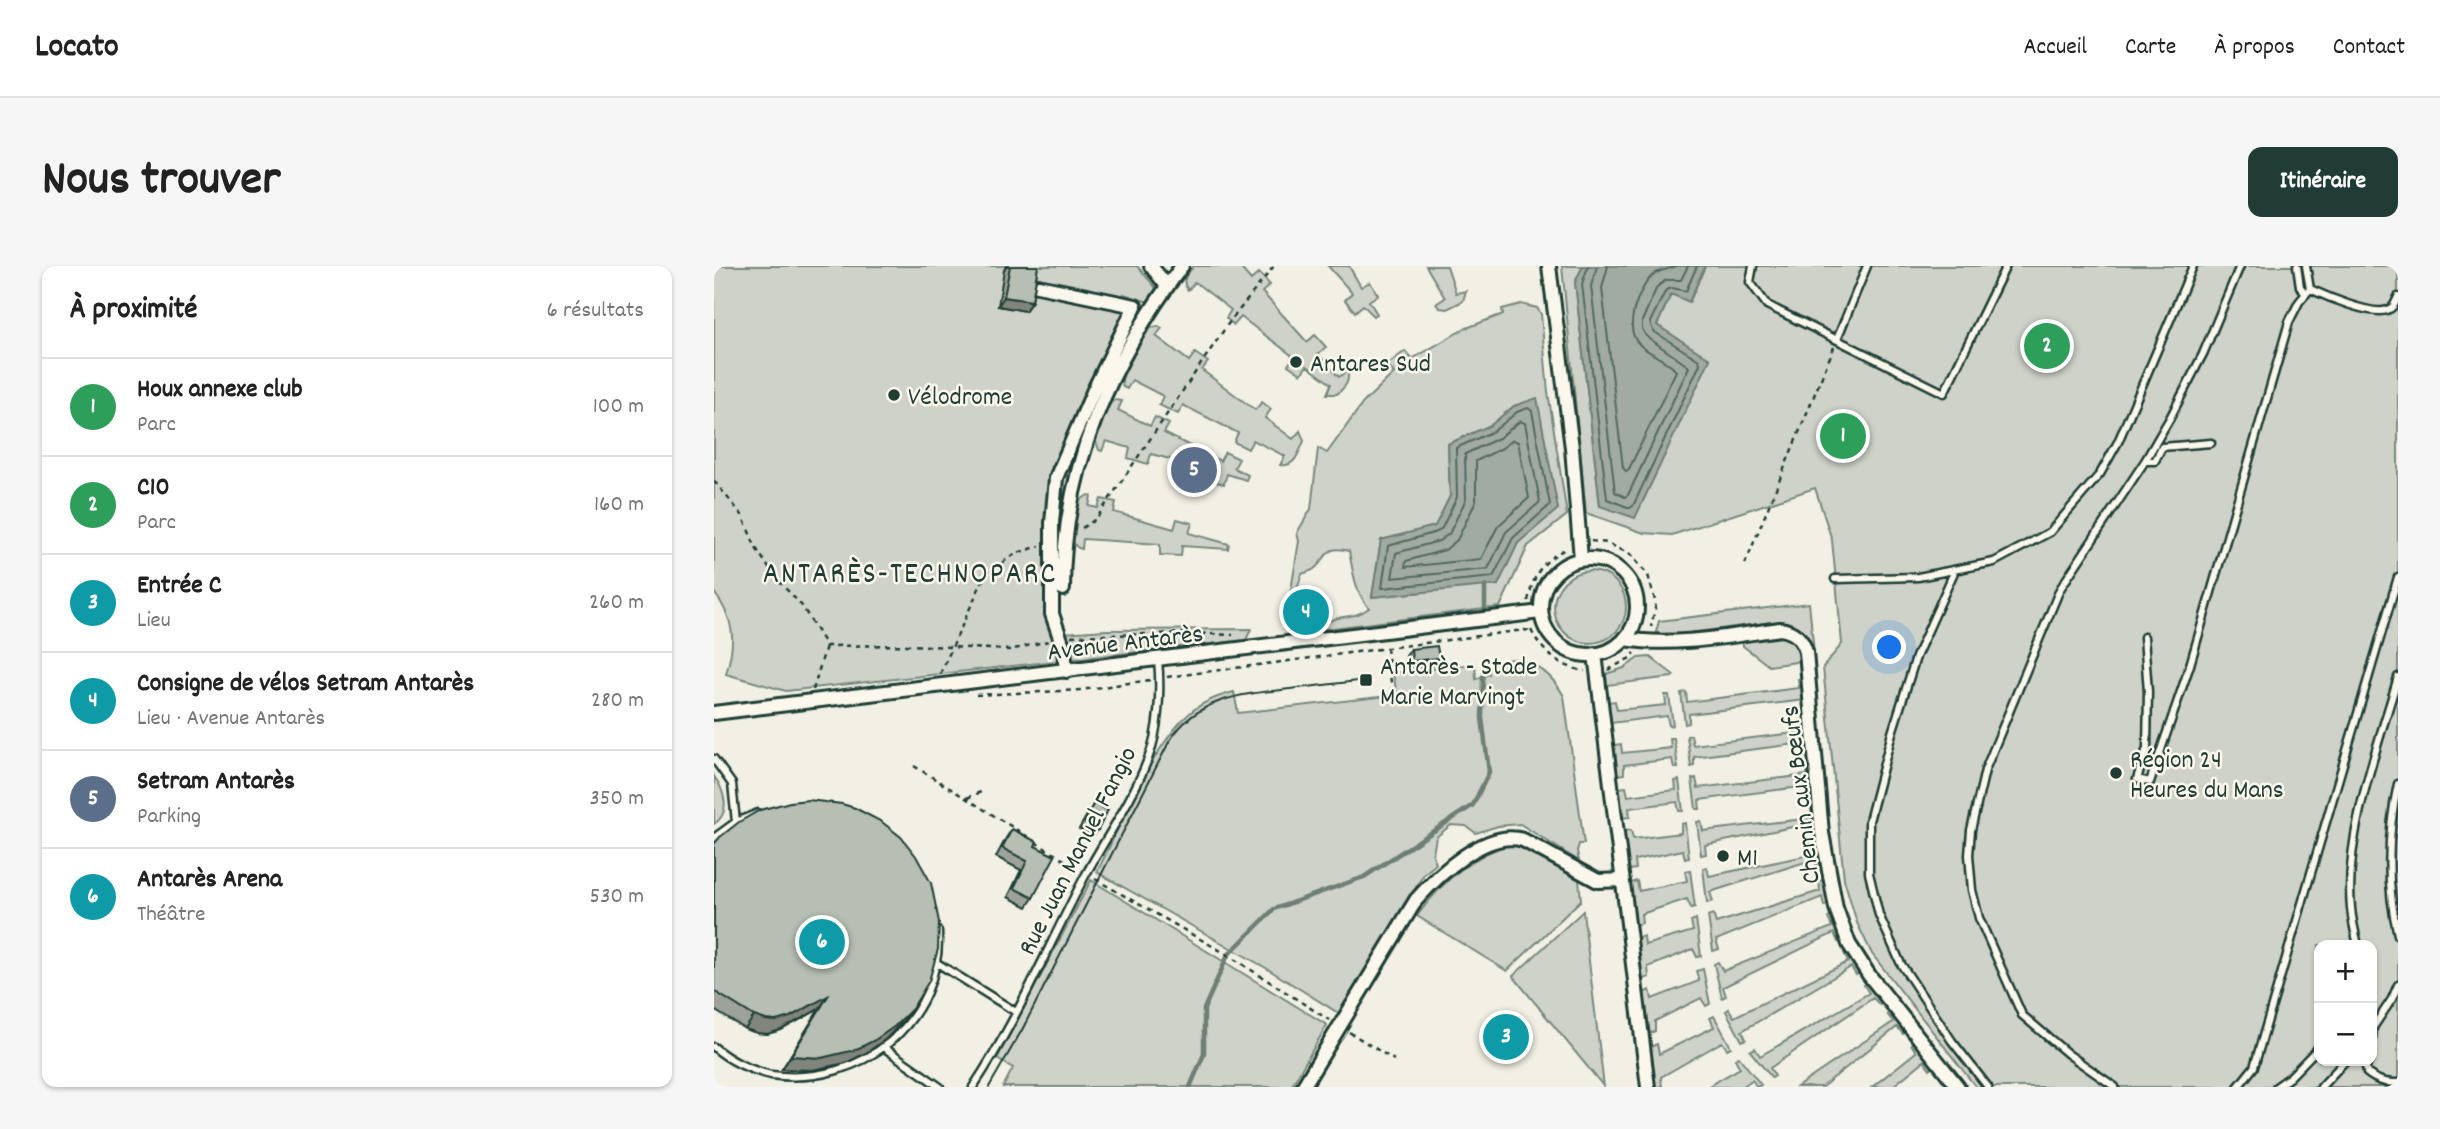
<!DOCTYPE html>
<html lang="fr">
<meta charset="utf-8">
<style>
:root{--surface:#fff;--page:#f6f6f6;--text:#222;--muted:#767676;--line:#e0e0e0;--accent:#1f3d34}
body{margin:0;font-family:Dekko,sans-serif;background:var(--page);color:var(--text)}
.controls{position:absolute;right:21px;bottom:21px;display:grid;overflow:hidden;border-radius:14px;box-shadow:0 2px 5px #0004}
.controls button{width:63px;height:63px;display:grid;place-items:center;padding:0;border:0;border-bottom:2px solid var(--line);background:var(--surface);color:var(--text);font:35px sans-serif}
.you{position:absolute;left:1176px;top:382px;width:24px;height:24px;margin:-18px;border:5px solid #fff;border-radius:50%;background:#1a73e8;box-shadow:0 0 0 10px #1a73e833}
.badge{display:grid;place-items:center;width:46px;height:46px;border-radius:50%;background:var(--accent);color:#fff;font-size:23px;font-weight:700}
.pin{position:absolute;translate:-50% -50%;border:4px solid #fff;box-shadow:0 2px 7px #0006}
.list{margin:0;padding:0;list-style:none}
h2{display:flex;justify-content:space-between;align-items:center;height:91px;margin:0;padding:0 28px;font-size:30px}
h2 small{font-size:23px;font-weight:400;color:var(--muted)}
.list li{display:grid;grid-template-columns:46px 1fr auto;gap:21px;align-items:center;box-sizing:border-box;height:98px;padding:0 28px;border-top:2px solid var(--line)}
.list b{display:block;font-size:26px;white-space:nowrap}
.list p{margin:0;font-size:23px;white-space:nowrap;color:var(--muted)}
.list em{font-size:23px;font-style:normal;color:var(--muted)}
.map{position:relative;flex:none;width:1684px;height:821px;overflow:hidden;border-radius:14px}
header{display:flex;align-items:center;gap:42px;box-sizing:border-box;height:98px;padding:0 35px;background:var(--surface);border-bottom:2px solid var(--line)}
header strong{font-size:33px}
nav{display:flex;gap:38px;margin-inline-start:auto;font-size:24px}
.intro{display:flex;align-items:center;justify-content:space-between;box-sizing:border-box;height:168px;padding:0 42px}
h1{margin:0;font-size:49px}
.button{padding:18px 32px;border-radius:14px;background:var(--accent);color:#fff;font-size:24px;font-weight:700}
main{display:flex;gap:42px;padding:0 42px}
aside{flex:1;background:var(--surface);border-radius:14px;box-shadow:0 2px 5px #0004}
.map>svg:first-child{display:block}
.green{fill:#cfd2c8;stroke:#77887e;stroke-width:2;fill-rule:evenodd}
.water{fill:#a2aba1;stroke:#6e7f75;stroke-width:2}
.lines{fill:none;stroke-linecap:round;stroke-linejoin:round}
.shore{stroke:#536960;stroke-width:2}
.stream{stroke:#6e7f75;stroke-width:4.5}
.service-casing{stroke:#1f3d34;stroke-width:11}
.minor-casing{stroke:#1f3d34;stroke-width:18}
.path{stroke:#1f3d34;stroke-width:2.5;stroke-dasharray:5 5;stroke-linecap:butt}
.service{stroke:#fbf7ec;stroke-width:6}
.minor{stroke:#fbf7ec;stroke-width:12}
.tram{stroke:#1f3d34;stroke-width:2}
.wall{fill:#9da39a;stroke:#1f3d34;stroke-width:2}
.shaded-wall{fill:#80857d;stroke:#1f3d34;stroke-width:2}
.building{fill:#b7beb3;stroke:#1f3d34;stroke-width:2}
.poi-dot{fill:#1f3d34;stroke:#fbf7ec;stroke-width:2.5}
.labels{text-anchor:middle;stroke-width:5;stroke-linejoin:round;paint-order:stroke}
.poi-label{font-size:26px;fill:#1f3d34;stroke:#fbf7ec;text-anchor:start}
.street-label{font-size:26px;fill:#1f3d34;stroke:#fbf7ec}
.quarter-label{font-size:30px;letter-spacing:2px;fill:#1f3d34;stroke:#fbf7ec}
</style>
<header>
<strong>Locato</strong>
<nav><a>Accueil</a><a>Carte</a><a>À propos</a><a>Contact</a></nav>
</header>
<div class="intro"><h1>Nous trouver</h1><a class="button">Itinéraire</a></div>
<main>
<aside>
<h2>À proximité<small>6 résultats</small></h2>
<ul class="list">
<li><span class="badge" style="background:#2e9e5b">1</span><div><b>Houx annexe club</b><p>Parc</p></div><em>100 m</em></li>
<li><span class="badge" style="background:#2e9e5b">2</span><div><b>C10</b><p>Parc</p></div><em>160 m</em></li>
<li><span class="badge" style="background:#0f9aa8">3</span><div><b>Entrée C</b><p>Lieu</p></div><em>260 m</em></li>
<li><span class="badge" style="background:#0f9aa8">4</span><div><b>Consigne de vélos Setram Antarès</b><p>Lieu · Avenue Antarès</p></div><em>280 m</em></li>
<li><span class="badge" style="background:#5c6f8a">5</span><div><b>Setram Antarès</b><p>Parking</p></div><em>350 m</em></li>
<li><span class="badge" style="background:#0f9aa8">6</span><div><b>Antarès Arena</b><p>Théâtre</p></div><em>530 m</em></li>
</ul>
</aside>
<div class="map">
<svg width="1684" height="821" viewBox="0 0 1684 821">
<rect width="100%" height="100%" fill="#f2f0e5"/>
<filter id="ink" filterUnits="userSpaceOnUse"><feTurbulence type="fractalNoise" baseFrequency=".0143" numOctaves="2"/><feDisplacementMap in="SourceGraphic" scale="14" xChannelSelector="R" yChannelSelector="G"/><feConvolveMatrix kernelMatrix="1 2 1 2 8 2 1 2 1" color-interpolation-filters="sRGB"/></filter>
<g filter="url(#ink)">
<path class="green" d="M0,0H423L443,23L434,36L410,28L404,43L425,50L360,192L341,280L340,341L348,367L392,364L537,363L532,374L72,425L12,408C22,375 21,354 0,326Z
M480,0H525L537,14L545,7L556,19L548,26L593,76L601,69L612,81L604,88L625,111L633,105C637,115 630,122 623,128H613L617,118L593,100L587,108L574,99L580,91L527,51L520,59L512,52L517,44L481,16L474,24C466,15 473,8 480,0Z
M614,0H635L647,21L656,16L664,29L655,35L663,48L660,50L649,39L641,46L631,34L638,27Z
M712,0H733L742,27L752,25L749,35L733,43L726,42L722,38L731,32Z
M848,0H869L861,16L886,240L943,59L957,28L976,35L991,0H1684V821H1262L1158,688L1143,657L1130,613L1109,401L1128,378L1118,274L1101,222L958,269L930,267L872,247ZM1605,679H1658V795H1605Z
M807,38L823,42L827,48L834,126L853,249L814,280L786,341L595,365L605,354L614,356C628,347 637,355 655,342C641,326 639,306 635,285C611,278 614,292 600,303C598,305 590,307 588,308L581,329L575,337L585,275L583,267L597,243L604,182L613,187L649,137L680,107L673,99L691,85L698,93L750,63L789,48L788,43ZM800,140L844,242L804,277L784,318L658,331L667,274L722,260L736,230L734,178L777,159Z
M444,60L448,62L442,70L475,95L481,87L494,96L488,104L541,144L548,136L557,143L551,152L579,173L586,165L590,175C585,186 581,202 566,199L571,190L539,174L534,183L520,176L524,167L469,139L464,148L445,139L449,130L418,114L413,123L409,121C403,107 426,75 435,62Z
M400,134L408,135L404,144L436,160L441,151L455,158L450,167L506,195L511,186L525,193L520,202L534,209L532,214L513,208L510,218L494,214L497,204L437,188L434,198L414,192L416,182L392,175L388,185L385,184L381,173L394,140Z
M374,229L377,230L375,240L384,242L387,233L402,236L400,246L460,263L463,253L478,257L475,267L515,278L514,283L468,280L467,290L446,289V278L369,273L368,283C362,282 360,279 358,273L365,235Z
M840 341a36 36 0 1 1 72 0a36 36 0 1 1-72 0Z
M1095,337L1100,386C1093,369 1086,359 1067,355L951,370L942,366L945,355Z
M1065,370C1079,372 1084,378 1087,391L1082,396L1055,400L1029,380L1028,374Z
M936,391L960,409L958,411L893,419L892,408L910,402L924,392Z
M799,393C824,397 838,409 850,430L870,578H865L863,585L865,595L806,558L784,560L762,567L752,560L737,559L722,571L719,588L722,598L710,608L626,748L552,702L383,606C406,561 439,478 476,447C488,436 504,430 520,426L524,447L683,429L679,407L761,398L762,413L775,408L773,397Z
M1089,412L1091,434L975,448V457L971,458L967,427L972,426L973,436L1085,422L1084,413Z
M951,429H955L959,459L955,460L953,450L897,457L894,436L901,435L903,444L952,439Z
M1093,455L1096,486L1092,487L1090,477L980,491V500L977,501L973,470L977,469L979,479L1089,466V456Z
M956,472H960L964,502H960L958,493L910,499V508L903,509L899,479L907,478L908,487L957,482Z
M1097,498L1100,529L1096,530L1094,520L985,534L986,543H982L978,513L982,512L984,522L1093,509V499Z
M0,510C10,524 18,547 0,558Z
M965,514L969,545H965L963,536L915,542L916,551L908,552L904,522L912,521L914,530L962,524L961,515Z
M1097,542H1101L1103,566H1100L1098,557L991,579L992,588L987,589L983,556L987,555L989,565L1098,552Z
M971,557L975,592L971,593L969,584L921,594L922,603L915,604L910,565L917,564L919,573L967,567V558Z
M797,578L811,581L865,613L867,634L793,705L703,650C727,617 757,589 797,578Z
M1105,578L1107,602L1103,603L1101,593L996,626L999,635L993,637L989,602L993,601L995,610L1101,588V579Z
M976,604L981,641L977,642L973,633L927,648L928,657L921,659L916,617L923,615L925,625L973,615L971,605Z
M377,614L613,759L577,821H289L299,802L283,793Z
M1109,614L1115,638L1110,640L1108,631L1002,674L1005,683L999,685L994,650L999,648L1002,657L1106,625L1105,615Z
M869,645L890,821L799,710Z
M1118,650L1128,674L1124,676L1120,667L1009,721L1012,730L1008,732L1000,698L1004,696L1009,705L1118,661L1114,652Z
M982,653L987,690L983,691L979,683L934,701L935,711L928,714L923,672L930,670L931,679L979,665L977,655Z
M1134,685L1146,706L1142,709L1137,701L1028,765L1032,773L1028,775L1012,745L1015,743L1020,751L1134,696L1130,687Z
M989,703L996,738L992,740L987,732L941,755V765L934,768L929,727L936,724L938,733L985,715L982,705Z
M1153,717L1169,736L1166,739L1159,732L1056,802L1061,810L1058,812L1036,785L1041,782L1046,790L1155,727L1150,719Z
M1176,746L1192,766L1189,768L1183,761L1108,821H1083L1179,756L1173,748Z
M1000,750L1017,781L1013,783L1008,776L947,811L948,821H941L936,781L943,778L945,788L1000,761L996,752Z
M1200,775L1219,800L1216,803L1210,795L1178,821H1158L1202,786L1197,778Z
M1025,791L1047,819L1043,821L1038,814L1028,821H993L1026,802L1021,793Z"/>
<path class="water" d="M869,0H991L975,36L957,28L943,59L996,93L921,252L886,240L861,16Z
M823,132L844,243L804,277L784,319L658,331L667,274L721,260L736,230L734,178L777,159L800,140Z"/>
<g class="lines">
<path class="shore" d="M874,0L868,18L893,233L916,242L919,240L986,98L985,94L939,65L936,56L952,24L958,22L972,25L983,0
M883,0L877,20L901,226L911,231L914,229L975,101L932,70L928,63V55L943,21L952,14H967L974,0
M894,0L888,22L909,202L912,205L915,203L962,105C953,94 937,89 926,79C908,63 924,24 938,10C945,3 955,4 962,0
M814,142L818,145L836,239L799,272L779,311L668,322L674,280L723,266L728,262L743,231L742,182L780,165L803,146Z
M806,155L811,157L826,236L792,266L774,303L678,312L682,287L725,275L735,268L752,233L751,188L785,172Z
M799,174L804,176L815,232L784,260L767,293L691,301L692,295L731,284L743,274L762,235V195L788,182Z"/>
<path class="stream" d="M771,345V320
M476,821L490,788V743L514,689L560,643L650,611L759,539L775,506L768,452L769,409"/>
<defs>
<path id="service" d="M1039,0L1036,16L1053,39L1230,127L1292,0
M1583,0L1586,21L1592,28
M1592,0L1596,23C1611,30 1658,50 1673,44C1680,42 1681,37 1684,31
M1123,73L1153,0
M1431,195H1441L1448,181L1497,177
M1241,304L1202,391L1178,467L1155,555V607L1165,649L1187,698L1238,775L1274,821
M1121,313L1204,311L1280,296L1336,266L1386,208L1404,176L1479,0
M1430,371L1434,426L1433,482L1423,513L1436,516L1476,399L1575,56L1585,36L1596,23
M0,493L18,518L22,556
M1684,518C1673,567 1672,621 1684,669
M0,572L22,556L44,547
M1644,679C1641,667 1638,655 1637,642C1630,570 1664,480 1684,411
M223,697L302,746
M1658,763L1678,733L1684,719
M1658,772L1659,761
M0,781C16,795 36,804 57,809C148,821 228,756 224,665
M172,783L226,821
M1655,795L1652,800L1653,807C1663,815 1671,817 1684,817
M259,821C303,755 334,680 371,610C392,571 418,535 434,493C445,465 447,423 444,394
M1401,821L1354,788L1308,749L1265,652L1258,624L1255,589L1257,564L1271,504L1346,323L1431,195L1456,152L1489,88L1526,0
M1524,821L1540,801L1684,311
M1562,821L1576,811L1605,781
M1607,821L1631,795"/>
<path id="minor" d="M437,0L453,20
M835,0L858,182L867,293
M324,20L421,40L379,126L342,212L338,257V348L350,383L352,405
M827 341a48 48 0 1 1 96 0a48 48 0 1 1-96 0Z
M349,323C349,201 396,96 468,0
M911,373C962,381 1015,370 1066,363C1080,365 1088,372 1092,386L1108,567L1122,642L1135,678L1155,709L1244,821
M881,388L934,821
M0,447L827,346
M589,821L702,634C724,609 772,563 809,574L884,615L909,614"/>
</defs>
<use href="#service" class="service-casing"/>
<use href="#minor" class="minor-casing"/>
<path class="path" d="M0,215L28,249L42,282L60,310L88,340L112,380L198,379L296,384L334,375
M368,262L382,253L514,58L560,0
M877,275L893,277L916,288L934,309L942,338L937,361
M1031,298L1120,81
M814,335C820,307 828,295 853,282
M817,364C828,386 846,401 871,405
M357,370L474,367L519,369
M673,382L678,424
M894,404L916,392L921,387
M226,408L272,307L303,287L326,280
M453,411L810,364L817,365
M99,424L112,380
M262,429L367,424L436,414
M200,500L316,572
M253,532L269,525
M321,576L363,602
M381,613L514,689L615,754
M635,766L680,794"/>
<use href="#service" class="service"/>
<use href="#minor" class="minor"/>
<path class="tram" d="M275,821L308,764L455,476C482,431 529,428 576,423C601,420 627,417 652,414"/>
</g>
<path class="wall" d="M292,0H324L318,35L311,45L284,40L290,4Z
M697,383L725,392L720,399L694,402L692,390Z
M380,537L384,564L379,570L365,563Z
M298,563L321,580L319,632L313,641L294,631L307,604L282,591L292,572Z
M0,578L198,743L189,755L172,773L152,787L132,797L98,804L68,803L105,743L67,764L53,768L43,767L31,763L0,744Z"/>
<path class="shaded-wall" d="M290,31L318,35L311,45L284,40Z
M725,392L720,399L694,402L698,395Z
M114,730L105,743L67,764L53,768L43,767L31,763L40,750Z
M198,743L189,755L172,773L152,787L132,797L98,804L68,803L77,790Z"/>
<path class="building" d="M296,0H324L318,35L290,31Z
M723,380L725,392L698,395L697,383Z
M94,534L128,538L141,542L168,556L187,571L202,590L217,617L225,656L224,683L215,715L198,743L181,760L161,774L141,784L107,792L77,790L114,730L76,751L62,755L52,754L40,750L0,725V578L6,571L25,556L46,544L76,536Z
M380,537L394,544L384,564L370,556Z
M298,563L323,576L321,580L341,590L319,632L300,622L313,595L288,582Z"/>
</g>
<g class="poi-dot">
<circle cx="582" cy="96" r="7"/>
<circle cx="180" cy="129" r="7"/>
<rect x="645" y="407" width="14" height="14" rx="3.5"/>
<circle cx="1402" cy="507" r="7"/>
<circle cx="1009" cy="590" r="7"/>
</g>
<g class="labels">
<g class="poi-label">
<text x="596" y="105">Antares Sud</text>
<text x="194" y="138">Vélodrome</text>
<text x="666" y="408">Antarès - Stade<tspan x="666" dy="30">Marie Marvingt</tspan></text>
<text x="1416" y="501">Région 24<tspan x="1416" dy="30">Heures du Mans</tspan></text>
<text x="1023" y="599">M1</text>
</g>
<g class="street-label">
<text transform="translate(411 375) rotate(-7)" y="9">Avenue Antarès</text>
<text transform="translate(1085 529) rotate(-97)" y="9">Chemin aux Bœufs</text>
<text transform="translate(362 584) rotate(-63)" y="9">Rue Juan Manuel Fangio</text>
</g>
<g class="quarter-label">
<text x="196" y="316">ANTARÈS-TECHNOPARC</text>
</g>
</g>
</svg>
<div class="controls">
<button>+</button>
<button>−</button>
</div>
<div class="you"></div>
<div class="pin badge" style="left:1129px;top:170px;background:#2e9e5b">1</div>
<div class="pin badge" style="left:1333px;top:80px;background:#2e9e5b">2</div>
<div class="pin badge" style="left:792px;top:771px;background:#0f9aa8">3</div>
<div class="pin badge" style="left:592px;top:346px;background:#0f9aa8">4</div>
<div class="pin badge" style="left:480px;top:204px;background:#5c6f8a">5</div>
<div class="pin badge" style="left:108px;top:676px;background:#0f9aa8">6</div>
</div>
</main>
